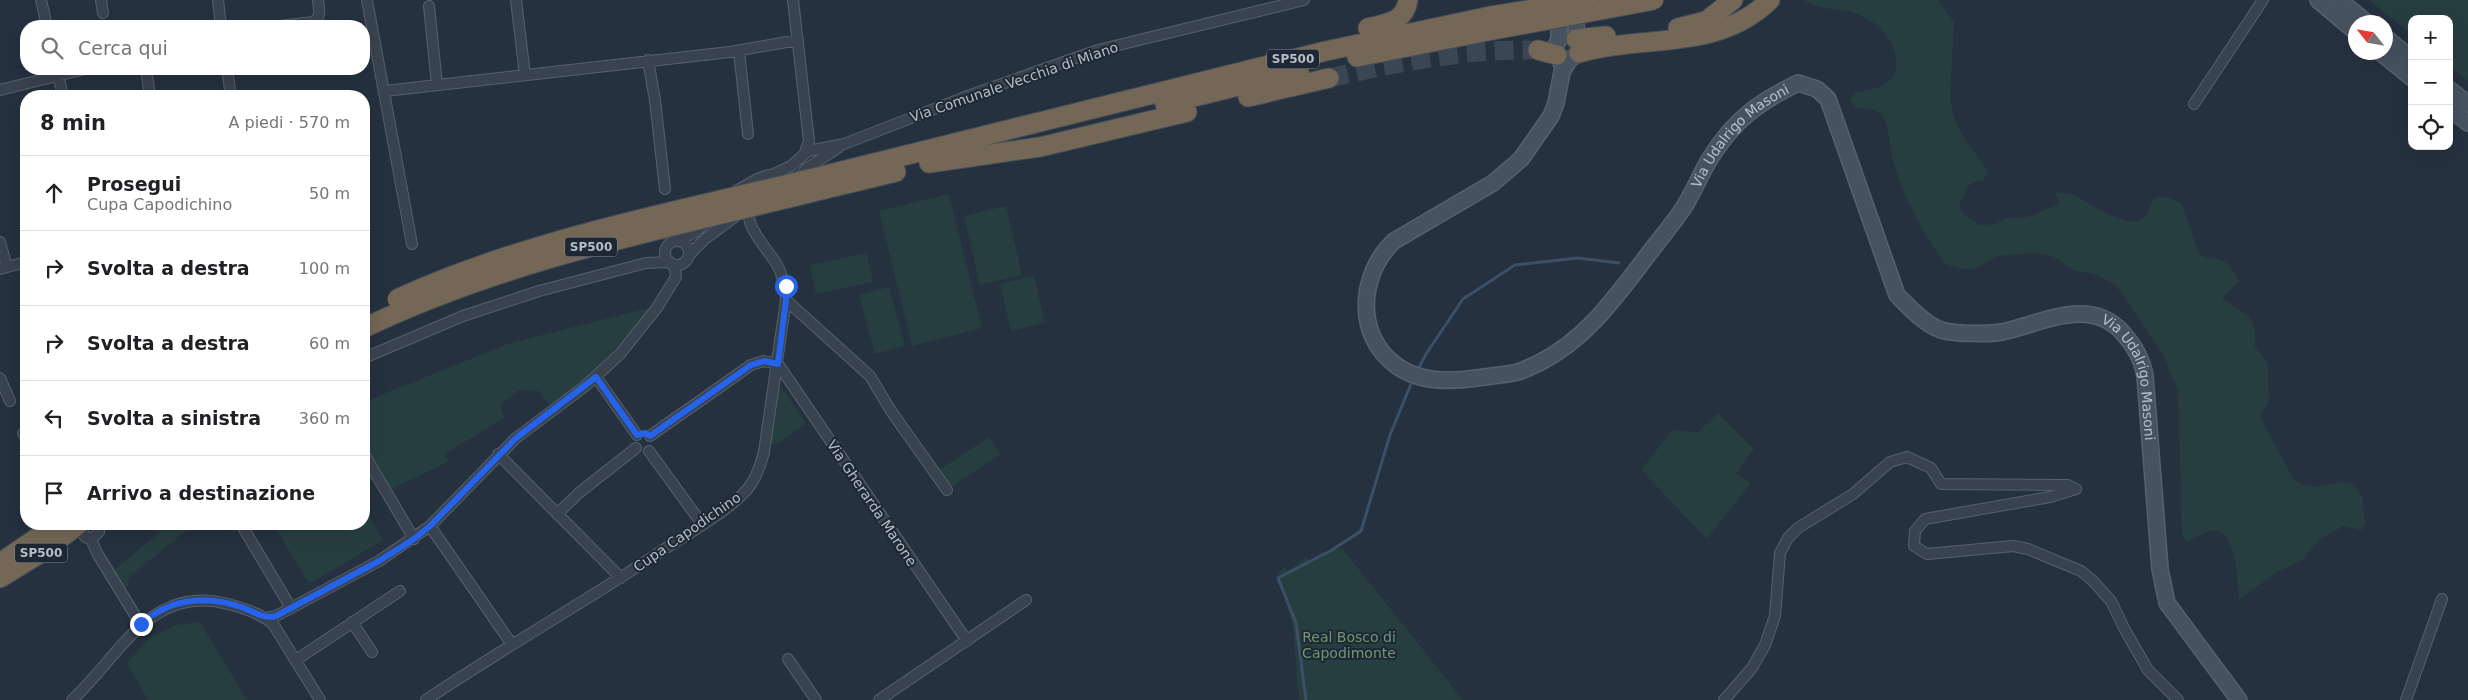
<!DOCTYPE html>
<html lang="it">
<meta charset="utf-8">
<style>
:root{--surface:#fff;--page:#f6f6f6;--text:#202124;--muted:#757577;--line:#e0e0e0}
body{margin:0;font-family:"DejaVu Sans",sans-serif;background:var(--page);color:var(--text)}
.controls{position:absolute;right:15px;top:15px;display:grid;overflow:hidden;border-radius:10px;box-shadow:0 5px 20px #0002}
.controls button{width:45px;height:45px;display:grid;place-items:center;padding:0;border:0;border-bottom:1px solid var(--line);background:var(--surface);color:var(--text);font:25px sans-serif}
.compass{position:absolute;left:2348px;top:15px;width:45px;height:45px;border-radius:50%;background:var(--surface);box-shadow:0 5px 20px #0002;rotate:301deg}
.stop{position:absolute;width:15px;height:15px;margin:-11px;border:4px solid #2563eb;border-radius:50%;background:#fff}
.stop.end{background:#2563eb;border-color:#fff;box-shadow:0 1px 5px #0008}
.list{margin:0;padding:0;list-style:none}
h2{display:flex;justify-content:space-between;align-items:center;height:65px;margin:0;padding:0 20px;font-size:21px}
h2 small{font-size:16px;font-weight:400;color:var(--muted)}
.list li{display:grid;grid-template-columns:32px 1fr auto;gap:15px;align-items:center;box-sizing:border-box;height:75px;padding:0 20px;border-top:1px solid var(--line)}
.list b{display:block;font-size:19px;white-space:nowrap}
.list p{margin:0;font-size:16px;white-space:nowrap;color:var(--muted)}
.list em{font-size:16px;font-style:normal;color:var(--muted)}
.icon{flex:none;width:28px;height:28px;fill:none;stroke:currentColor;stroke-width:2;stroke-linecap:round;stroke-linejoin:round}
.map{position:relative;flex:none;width:2468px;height:700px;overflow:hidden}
.search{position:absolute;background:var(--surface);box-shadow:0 5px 20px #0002;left:20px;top:20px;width:350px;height:55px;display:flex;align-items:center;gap:12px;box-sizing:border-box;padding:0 18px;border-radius:20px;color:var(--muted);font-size:19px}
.panel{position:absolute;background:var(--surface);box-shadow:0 5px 20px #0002;left:20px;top:90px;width:350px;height:440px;border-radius:20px}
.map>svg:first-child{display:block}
.green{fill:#273e40}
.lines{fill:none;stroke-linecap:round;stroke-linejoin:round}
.stream{stroke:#3b5067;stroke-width:3}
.highway-tunnel{stroke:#3b4654;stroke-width:19;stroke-dasharray:19 9;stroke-linecap:butt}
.street-casing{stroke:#57616c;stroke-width:12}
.secondary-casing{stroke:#57616c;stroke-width:18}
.highway-casing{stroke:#444e59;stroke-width:21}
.street{stroke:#39434f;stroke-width:10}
.secondary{stroke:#475261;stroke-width:15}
.highway{stroke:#746756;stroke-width:19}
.highway-bridge-casing{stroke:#444e59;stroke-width:21;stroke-linecap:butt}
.highway-bridge{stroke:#746756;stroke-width:19}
.route{stroke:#2563eb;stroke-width:6}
.labels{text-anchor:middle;stroke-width:4;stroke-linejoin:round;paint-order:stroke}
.shield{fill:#1e2834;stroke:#88919c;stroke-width:1}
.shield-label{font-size:12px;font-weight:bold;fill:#b5bec9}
.street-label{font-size:14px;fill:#b5bec9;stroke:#1e2834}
.park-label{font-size:14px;fill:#6d9a75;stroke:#1e2834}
</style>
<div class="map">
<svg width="2468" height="700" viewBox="0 0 2468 700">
<rect width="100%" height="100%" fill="#25313f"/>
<path class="green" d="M1804,0H1938L1954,22L1950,97C1952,112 1957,129 1967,142C1974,153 1983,161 1988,172L1983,181L1974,182L1967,187L1964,196L1959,204L1964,215L1980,225L1996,224L2005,218H2022L2034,215L2060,203L2054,192C2060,193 2067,193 2073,195C2089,201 2130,234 2145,216C2149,212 2151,203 2154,198L2164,196L2182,204L2197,249L2202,256C2226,263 2226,256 2239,281L2222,298C2247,317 2258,313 2255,347L2268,364L2269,401L2260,416L2292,477C2319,503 2347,463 2361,495C2365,504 2362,513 2366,522L2362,530L2343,526L2320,540L2301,561L2276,573L2239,599C2237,582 2238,530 2212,531C2203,532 2195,539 2186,542L2182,534L2178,390L2163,355L2115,284L2093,274L2075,271L2052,256L2034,253L1998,256L1974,269H1964L1945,264C1925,236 1905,201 1895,167C1889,149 1891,131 1882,114L1874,110L1855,108L1849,101L1854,93C1872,88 1897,88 1896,63C1896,37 1872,16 1847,11C1831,8 1818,10 1804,0Z
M2369,0H2468V81L2449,66V19H2412V35Z
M949,194L982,328L912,346L879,211Z
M1006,206L1022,275L980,285L964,216Z
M867,253L873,282L816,294L810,265Z
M1034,276L1045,323L1011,331L1000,284Z
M889,287L905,346L875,354L859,295Z
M649,308C618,349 590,376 550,407L539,391L519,390L500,405L504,418L445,454L448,462L391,489L364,444V403L381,395L510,343Z
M779,384L806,423L777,444H770Z
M1718,413L1754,449L1736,474L1751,483L1707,539L1641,470L1672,430L1698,432Z
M989,437L1001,454L951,487L939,470Z
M364,507L383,540L309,584L273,524H364Z
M170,524H195L130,576L127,587H125L114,570Z
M1342,548L1463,700H1299L1293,627L1278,573L1284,567L1288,571L1306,556L1311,563L1322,552Z
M200,622L247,700H148L127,663L152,635L154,636L175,625Z"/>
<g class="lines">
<path class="stream" d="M1417,371L1426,354L1463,299L1515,265L1578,258L1619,263
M1306,700L1296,623L1278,578L1332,550L1361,531L1390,435L1413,379"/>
<path class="highway-tunnel" d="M1329,78C1400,62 1465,49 1538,50"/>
<defs>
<path id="street" d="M41,0L47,26
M101,0L103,13
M218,0L221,26
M367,0L412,244
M516,0L525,75
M793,0L809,141L805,153
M429,6L437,85
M280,26L313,22C322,17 319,9 318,0
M739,51L748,134
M648,60L655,100L665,189
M146,69L150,96
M227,69L231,96
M57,70L63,96
M0,90L85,69
M385,91L730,52L798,40
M2194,104L2263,0
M774,174L791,166L808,151L844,144L965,97L1098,50L1304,0
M797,180L806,169L839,147
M736,191L757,179L769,175
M678,241L697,231L708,219
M665 253a12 12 0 1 1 24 0a12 12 0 1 1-24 0Z
M0,242L7,267
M689,255L705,239L736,216
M0,269L26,262
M786,300L870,376L891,411L947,490
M364,358L463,316L539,291L646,263L670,262
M778,364L967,641
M596,377L637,435
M0,378L10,401
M23,433L26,439
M650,436L751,365L764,361L778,364
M649,451L702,524
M364,454L414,539
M498,454L621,578
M557,514L580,492L636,448
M85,524L82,532L85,537L91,539L99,532L97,524
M241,524L291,608
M430,526L511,643
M91,539L97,553L141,625
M266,618L276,616L379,561L430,526L516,438L584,387L620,354L656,309L676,277L675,268L671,263
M352,622L372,652
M788,659L816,700
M296,660L400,591
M72,700C119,657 151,583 228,604C244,608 260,613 273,624L320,700
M426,700C502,649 581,604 657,554C685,535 718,518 742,495C754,484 760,468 764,452L786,300C786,287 783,275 776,263C768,250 743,224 750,209
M879,700L1026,600
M1724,700L1752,668L1765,645L1775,616L1780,553L1788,538L1798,528L1853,494L1890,462L1907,457L1931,468L1941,484L2068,485L2076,489L2050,497L1925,519L1915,531L1914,546L1927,554L2013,546L2028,549L2081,571L2093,581L2111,601L2125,630L2148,670L2178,700
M2406,700L2442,599"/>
<g id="secondary">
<path d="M2318,0L2356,32"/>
<path d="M2339,0L2366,22"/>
<path id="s1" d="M1574,4L1579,53L1569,60L1562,72L1556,103L1551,116L1521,159L1493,183L1394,241C1359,274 1354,336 1397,366C1419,382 1451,382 1477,378C1491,376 1505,375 1518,372C1525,370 1532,366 1539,363C1584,340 1611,303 1641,264C1654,246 1669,229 1682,210C1693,194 1700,174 1711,157C1734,120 1759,102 1798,83L1817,89L1828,99L1897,295C1909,307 1928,328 1945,331C1957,334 1990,334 2002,332C2043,323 2090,296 2123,333C2135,347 2142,359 2145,376L2160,569L2167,603L2239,700"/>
<path d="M1559,6V39L1555,48L1561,63"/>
<path d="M2386,38L2412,59"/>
<path d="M2380,52L2412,78"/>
<path d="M2449,89L2468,104"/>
<path d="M2449,108L2468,123"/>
</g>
<path id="highway" d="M1368,28C1387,23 1405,22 1408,0
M1678,28L1706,21L1733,0
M1576,39L1606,36
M1538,50L1557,55
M1579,53C1644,34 1717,52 1770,0
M1357,57L1493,30
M1248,97L1329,78
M1165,104L1299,71
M929,163L1040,147L1187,112
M822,176L1326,51L1491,16
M825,189L896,172
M0,563L57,524
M0,578L44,551L79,524"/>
</defs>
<use href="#street" class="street-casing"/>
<use href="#secondary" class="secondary-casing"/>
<use href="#highway" class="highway-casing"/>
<use href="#street" class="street"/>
<use href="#secondary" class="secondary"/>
<use href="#highway" class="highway"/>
<defs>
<path id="highway-bridge" d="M1491,16L1589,0
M1493,30L1654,0
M397,299C530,238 680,211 822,176
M364,328C510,258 669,228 825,189"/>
</defs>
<use href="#highway-bridge" class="highway-bridge-casing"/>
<use href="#highway-bridge" class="highway-bridge"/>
</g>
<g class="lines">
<path class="route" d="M141,624C171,598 207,595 244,608C256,613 264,619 276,616L379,561L414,539L430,526L516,438L596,377L637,435L645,433L650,436L751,365L764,361L778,364L786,300V286"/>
</g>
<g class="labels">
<g class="shield">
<rect x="1267" y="49.5" width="52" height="19" rx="4"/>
<rect x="565" y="237.5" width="52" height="19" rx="4"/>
<rect x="15" y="543.5" width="52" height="19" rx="4"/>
</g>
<g class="shield-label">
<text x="1293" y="63">SP500</text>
<text x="591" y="251">SP500</text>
<text x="41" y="557">SP500</text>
</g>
<g class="street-label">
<text transform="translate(1014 82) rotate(-19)" y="5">Via Comunale Vecchia di Miano</text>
<text dy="5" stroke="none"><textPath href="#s1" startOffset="922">Via Udalrigo Masoni</textPath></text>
<text dy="5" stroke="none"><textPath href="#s1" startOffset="1536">Via Udalrigo Masoni</textPath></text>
<text transform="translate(872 503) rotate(56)" y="5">Via Gherarda Marone</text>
<text transform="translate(687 532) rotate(-35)" y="5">Cupa Capodichino</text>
</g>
<g class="park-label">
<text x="1349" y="642">Real Bosco di<tspan x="1349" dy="16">Capodimonte</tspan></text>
</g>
</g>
</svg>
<div class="controls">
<button>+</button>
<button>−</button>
<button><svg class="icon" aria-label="locate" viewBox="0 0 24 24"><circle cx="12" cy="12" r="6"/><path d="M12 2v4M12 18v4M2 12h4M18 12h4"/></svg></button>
</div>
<svg class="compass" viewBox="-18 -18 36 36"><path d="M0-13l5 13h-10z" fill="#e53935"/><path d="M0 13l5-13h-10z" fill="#757577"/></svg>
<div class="stop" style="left:786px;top:286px"></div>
<div class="stop end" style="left:141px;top:624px"></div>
<div class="search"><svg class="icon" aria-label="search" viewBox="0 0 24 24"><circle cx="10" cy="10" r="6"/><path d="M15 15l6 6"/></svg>Cerca qui</div>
<section class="panel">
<h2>8 min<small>A piedi · 570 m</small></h2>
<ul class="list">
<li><svg class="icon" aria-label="ahead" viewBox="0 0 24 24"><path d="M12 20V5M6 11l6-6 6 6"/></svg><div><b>Prosegui</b><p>Cupa Capodichino</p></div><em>50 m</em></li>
<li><svg class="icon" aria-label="right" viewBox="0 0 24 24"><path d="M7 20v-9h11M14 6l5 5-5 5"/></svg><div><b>Svolta a destra</b></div><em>100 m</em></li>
<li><svg class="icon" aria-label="right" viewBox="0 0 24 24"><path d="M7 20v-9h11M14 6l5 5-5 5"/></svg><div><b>Svolta a destra</b></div><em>60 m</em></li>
<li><svg class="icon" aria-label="left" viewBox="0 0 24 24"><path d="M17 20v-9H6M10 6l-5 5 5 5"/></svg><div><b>Svolta a sinistra</b></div><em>360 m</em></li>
<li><svg class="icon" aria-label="arrive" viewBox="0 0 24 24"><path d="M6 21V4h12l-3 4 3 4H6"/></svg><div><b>Arrivo a destinazione</b></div></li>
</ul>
</section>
</div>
